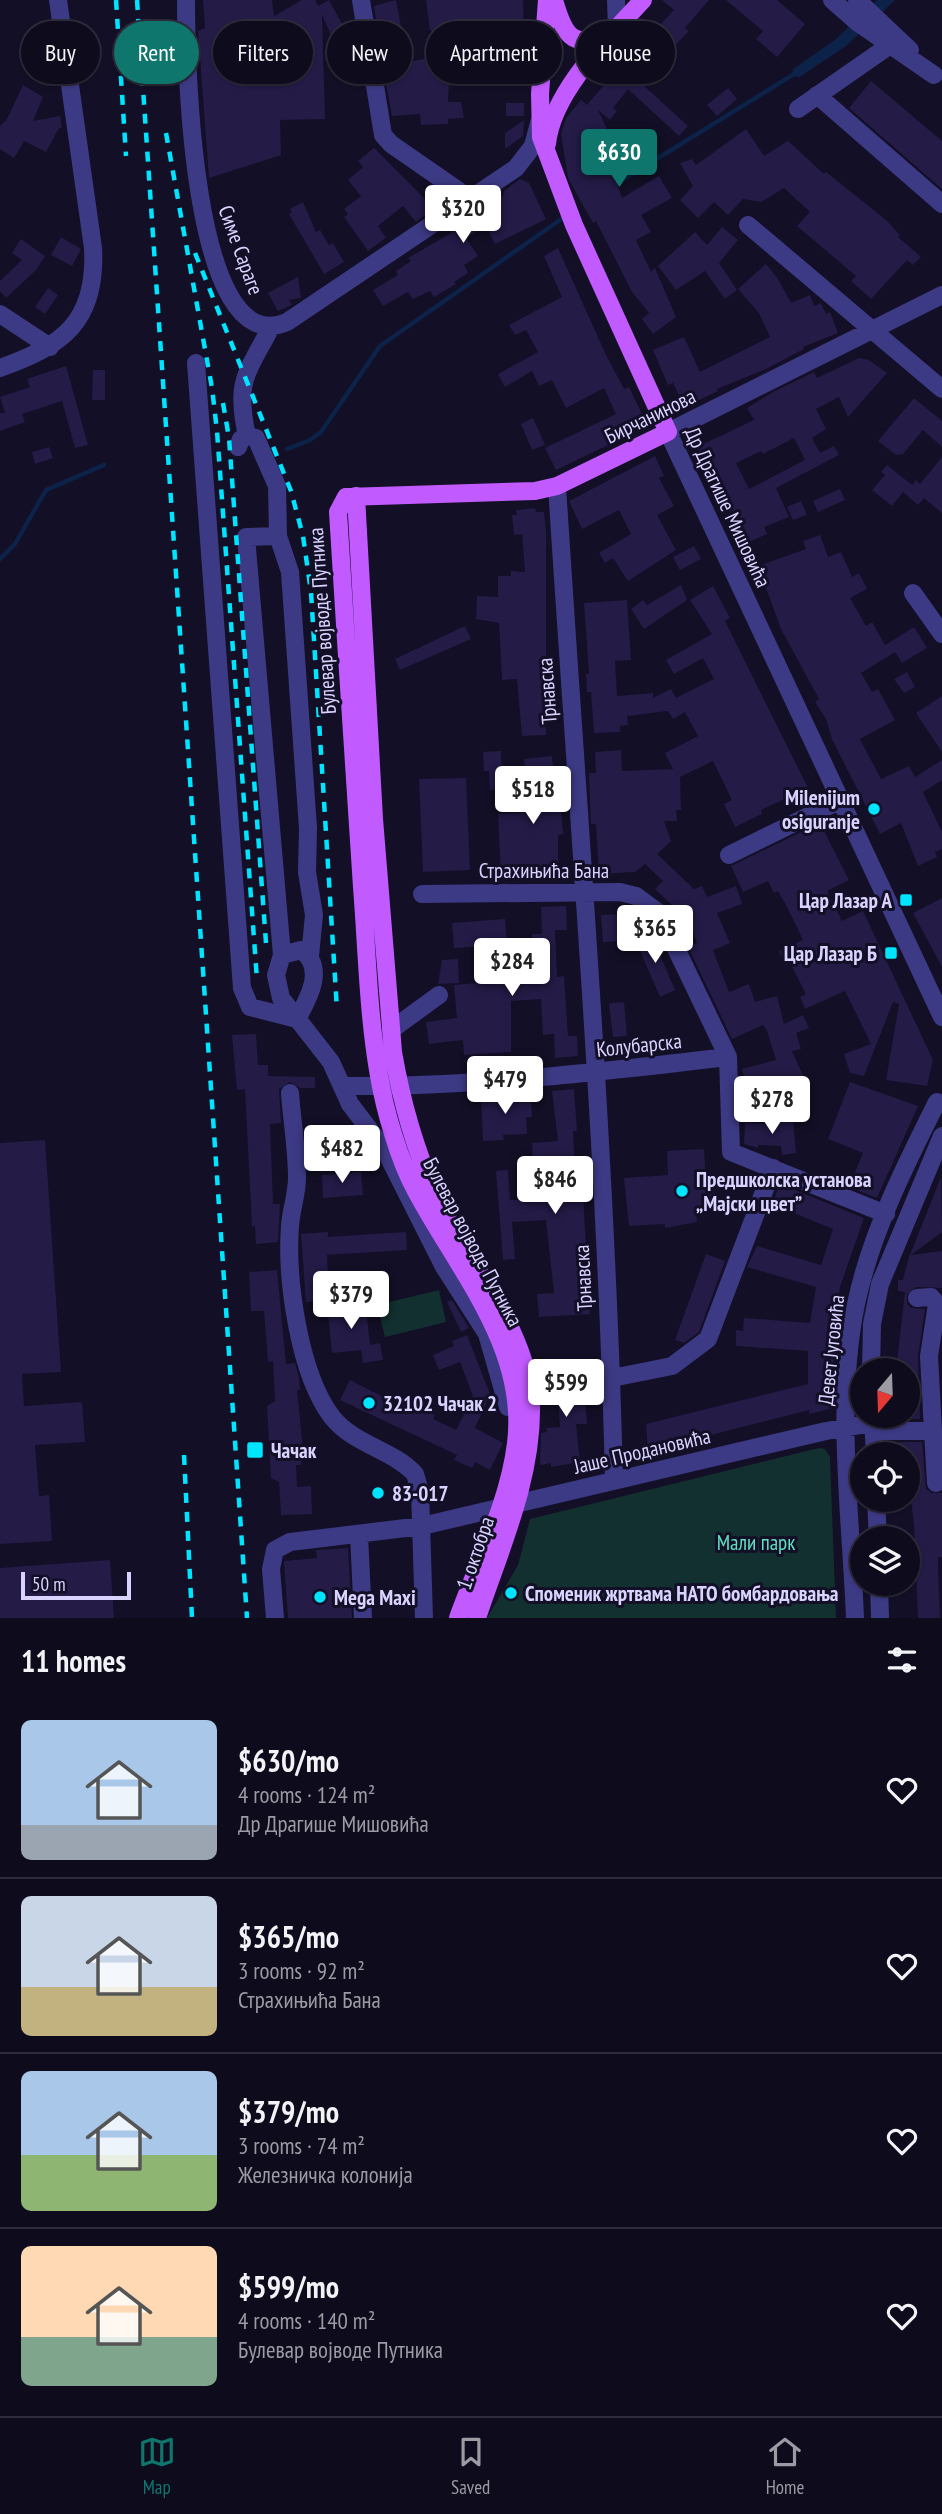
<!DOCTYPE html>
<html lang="en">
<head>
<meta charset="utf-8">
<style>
	:root { --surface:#0e0b1c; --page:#171425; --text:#f1f3f6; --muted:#9b9ba3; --line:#2e2b3b; --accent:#0f766e }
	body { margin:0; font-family:"PT Sans Narrow",sans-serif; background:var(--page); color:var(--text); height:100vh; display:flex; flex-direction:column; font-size:26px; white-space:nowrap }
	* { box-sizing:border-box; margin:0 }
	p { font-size:23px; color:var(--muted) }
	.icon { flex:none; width:38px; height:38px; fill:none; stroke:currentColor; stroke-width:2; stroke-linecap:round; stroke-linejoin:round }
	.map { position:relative; height:1618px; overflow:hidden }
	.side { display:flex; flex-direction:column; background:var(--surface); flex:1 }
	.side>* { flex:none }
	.hud { position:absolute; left:21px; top:21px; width:901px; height:63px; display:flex; gap:14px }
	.needle { width:46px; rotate:199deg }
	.tools { position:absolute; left:850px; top:1358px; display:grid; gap:14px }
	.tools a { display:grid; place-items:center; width:70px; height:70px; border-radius:50%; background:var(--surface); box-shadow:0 2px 5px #0004,0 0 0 2px var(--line); font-size:35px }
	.scale { position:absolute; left:21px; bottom:18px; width:110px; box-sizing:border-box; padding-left:7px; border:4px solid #d9d4ff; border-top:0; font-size:19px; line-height:24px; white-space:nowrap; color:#d9d4ff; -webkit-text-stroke:5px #130f26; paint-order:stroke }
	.price { position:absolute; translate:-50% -60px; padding:0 16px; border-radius:7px; background:#fff; color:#222; font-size:23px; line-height:46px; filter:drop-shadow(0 2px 4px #0008) }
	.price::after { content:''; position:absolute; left:50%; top:42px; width:21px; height:16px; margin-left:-10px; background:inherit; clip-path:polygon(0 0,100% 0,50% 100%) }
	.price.selected { background:var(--accent); color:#fff }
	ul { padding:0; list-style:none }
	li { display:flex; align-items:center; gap:21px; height:175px; padding:0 21px }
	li+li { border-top:2px solid var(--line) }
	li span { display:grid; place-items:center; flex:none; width:196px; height:140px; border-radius:10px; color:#555 }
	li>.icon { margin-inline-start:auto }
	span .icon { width:84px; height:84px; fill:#fffc; stroke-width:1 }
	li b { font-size:30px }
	h2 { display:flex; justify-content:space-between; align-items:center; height:84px; padding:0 21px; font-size:30px }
	.pill { padding:0 24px; border-radius:32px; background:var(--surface); box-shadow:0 2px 5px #0004,0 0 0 2px var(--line); font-size:24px; line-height:63px }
	.pill.selected { background:var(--accent); color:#fff }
	.tabs { display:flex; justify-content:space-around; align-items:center; height:98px; border-top:2px solid var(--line); background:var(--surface); font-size:19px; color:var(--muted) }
	.tabs a { display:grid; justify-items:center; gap:4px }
	.tabs .selected { color:var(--accent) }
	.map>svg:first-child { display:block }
	.green { fill:#12302f }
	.water { fill:#0c2248 }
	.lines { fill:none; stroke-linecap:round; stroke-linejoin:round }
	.stream { stroke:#0c2248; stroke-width:4.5 }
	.building { fill:#241b47; fill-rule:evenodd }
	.minor { stroke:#3d3a85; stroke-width:18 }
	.major { stroke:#c25bff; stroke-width:18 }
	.rail { stroke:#00e5ff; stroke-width:4.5; stroke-dasharray:10 9; stroke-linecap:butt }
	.poi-dot { fill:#00e5ff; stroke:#130f26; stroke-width:2.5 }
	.labels { text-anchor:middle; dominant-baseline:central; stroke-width:6; stroke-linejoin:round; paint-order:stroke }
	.street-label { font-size:21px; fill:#d9d4ff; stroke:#130f26 }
	.poi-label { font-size:21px; font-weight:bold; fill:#d9d4ff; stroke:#130f26; text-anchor:start }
	.park-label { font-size:21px; fill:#5fe0c0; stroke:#130f26 }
</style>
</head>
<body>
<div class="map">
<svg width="942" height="1618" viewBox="0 0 942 1618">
	<rect width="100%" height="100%" fill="#130f26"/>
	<!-- green -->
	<path class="green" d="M439,1290l7,32 -61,15 -8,-32z
		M819,1448l6,1 5,8 6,161h-349l31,-53 12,-46z"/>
	<!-- water -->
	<path class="water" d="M877,0h18l-49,46 -48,32 -6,-8 44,-31z"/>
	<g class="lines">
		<!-- stream -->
		<path class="stream" d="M613,186l186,-115
			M287,449l23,-9 11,-8 59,-86 187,-131
			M0,559l15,-15 31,-54 58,-25"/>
	</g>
	<!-- building -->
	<path class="building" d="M203,0h69l2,16 28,-16h13l3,6 11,-6 13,24 11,-3 7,44 -14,6 -24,-57 3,105 -45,1 1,35 -72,23 -11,-147 7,-3z
		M396,0l5,26 -2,17 -19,3 -6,-40z
		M426,0h97l2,81 -27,1v-28l-21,1 -1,-11 8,-1 -1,-24 -42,6 1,5 -12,1z
		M662,0h47l-24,28 4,3 -33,34 -22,-22 16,-21 7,6 17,-18z
		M726,0h51l28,24 -28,33 -21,-18 7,-8z
		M449,54l2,11 8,4 2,13h-12l-1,20h13l3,16 -16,1v5l-27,1 -1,-11 -28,2 -9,-49z
		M619,63l69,63 -9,10 -51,-47 -15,19 4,3 -7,9 -12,-10 10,21 -13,-1 4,34 9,-5 14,39 37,-22 13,22 -31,17 10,17 -15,8 15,32 4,-4 21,49 -23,17 -11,-15 7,-6 -17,-21 -36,-71 -3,2 -25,-45 -7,-44 5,-16 15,-18 6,5 16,-19 -7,-6 8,-8 4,4z
		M871,81l71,60v48l-93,-81z
		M23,85l20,12 -10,24 27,-5 2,12h-3l-13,24 -22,-11 -10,17 -14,-9v-23l7,-7z
		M728,88l9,11 -20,17 -10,-11z
		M506,103h18v13h-18z
		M524,120l-1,16 -18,13v-16z
		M746,129l18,27 24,-15 36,33 2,-2 60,48 14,15 -2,2 23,20 -8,8 -6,-5 -36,39 -20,-18 5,-5 -59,-50 13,-14 -26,-24 -23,14 -18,-3 -15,16 -14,-13 -16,16 -18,-18 13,-14 -13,-23 12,-4 4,6z
		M374,148l60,60 -18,14 -13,-16 -25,20 8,12 -18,13 -24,-34 4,-3 -4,-5 17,-13 -13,-16 15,-13 -5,-6z
		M520,179l9,4 17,36 -51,25 -9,-18 -20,12 12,18 -14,9 4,8 -14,9 2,2 -22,13 -4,-6 -17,8 -5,-7 -25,14 -10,-16 25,-15 -2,-4 15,-10 -3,-3 57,-33 -3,-5 37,-24h4l1,-5z
		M303,202l13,30 4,-2 9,15 4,-2 11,19 -20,12 -35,-60 3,-1 -2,-4z
		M722,227l16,13 -19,23 18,27 -12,9 -20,-28 -29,19 -18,-24 37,-34 12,13z
		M61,237l20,12 -9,17 -21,-11z
		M21,239l24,17 -9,14 -30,28 -6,-7v-10l22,-21 -10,-7z
		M558,248l48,107 18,34 5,-2 13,27 -21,10 6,12 -71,34 -11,-22 71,-34 -12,-26 -38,20 -14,-28 -13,6 -7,-15 -27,16 -7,-13 40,-22 -12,-22 -11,5 -6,-10 53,-28 -18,-41z
		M766,264l12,15 13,24 19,-8 4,11 7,-3 5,11 4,-2 8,21 -35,14 1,2 -38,20 -49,20 1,2 -33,16 -12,-24 -5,2 -15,-35 31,-13 16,35 70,-35 -11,-24 -21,-24z
		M298,277l3,21 -12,2 3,5 -14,6 -10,-18z
		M48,288l10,7 -13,19 -10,-7z
		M859,358l10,2 18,13 -39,44 -9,-20 -23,12 10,20 -14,9 8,15 14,-7 5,9 -63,33 13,29 -25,10 3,7 -23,10 -15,-35 -3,2 -11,-23 4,-2 -22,-39 57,-27 -7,-12 26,-16 41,-20 3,6zM794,438l11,22 -56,29 -13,-26 25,-12 2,3z
		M66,366l22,79 -13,3 -13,-47 -40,13 3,8 -25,9v-18h5l-5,-16 30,-10 -3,-8z
		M93,370h12v30h-13z
		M914,398l28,23v26l-19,-17 -20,24 -7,1 -18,-14z
		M533,418l12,27 -13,5 -11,-26z
		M49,447l4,11 -18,6 -3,-12z
		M655,456l9,20 -5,2 15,28 -17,9 19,35 -48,31 -15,-23 -8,5 -6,-10 32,-19 -12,-24 -37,19 -13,-28z
		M942,457v56l-18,-15 -6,7 -15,-13 -11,14 -20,-16 13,-15 -4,-3 6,-7 25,20 4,-5 4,4z
		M840,489l5,11 -27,12 -5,-11z
		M801,501l6,14 -14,5 -6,-13z
		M535,508l1,4h8l2,20v142h-2l2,61 -24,1 -5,-57 -15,1 -3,-57 -23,-4 1,-23 21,1v-21h13v-5l14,1 -3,-38 -8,1 -2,-20h5l-1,-5z
		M820,535l8,22 13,-5 11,25 7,-4 8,16 -17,9 16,28 6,-4 13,23 29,-18 13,21 -25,15 -7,-11 -34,21 11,19 6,-3 17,31 -35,19 21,40 28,-13 6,11 27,-17v20l-19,12 19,40v17l-7,3 2,5 -19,9 -17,-43 -21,11 -48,-95 -6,-20 -11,-17 4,-3 -38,-70 -19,-52 -4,2 -5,-11 53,-19 -3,-8z
		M694,546l7,13 -21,11 -7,-13z
		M681,585l6,15 -43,29 -13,-20 12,-9 4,5z
		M713,586l17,32 -5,3 83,167 -47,22 1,4 -27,13 -11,-23 8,-4 -19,-39 -33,16 1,33h-5l1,11h-13l7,20 -14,13 37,35 8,-3 5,11 29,-11 6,18 -25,9 13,30 -17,7 16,42 20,-8 6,18 22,-6 7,28 19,-9 6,13 -13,5 5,16 -9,2 12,27 -27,12 1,3 -27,8 -9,-32 34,-9 -9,-29 -4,-6 -31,14 -44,-92 9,-4 -10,-26 -11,5 -5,-10 5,-3 -21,-20 8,-8 -18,-17 -10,8 -36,2 -3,-50h-5l-2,-51h7l-1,-21 26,-2 1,21 51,-2 -8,-16 33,-17 -13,-24 -12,7 -5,-8 -41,5 1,9 -8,1v6l-26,1 -3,-41h-4l-1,-18h3l-5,-71 43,-3 4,60 -16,1 2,35 36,-3v5l18,-9 5,9 38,-19 -11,-21 -29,16 -8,-14 46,-26 -22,-34z
		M465,626l6,13 -71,31 -5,-11z
		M907,672l8,15 -11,6 -10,-14z
		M942,696v56l-26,-39z
		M501,751l1,38 -12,1 -1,-19h-5l-1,-19z
		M552,756l3,30h4l4,48 -5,1v39l-50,4v-2h-7l-3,-62 31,-2 -5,-53z
		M466,778l4,92 -47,2 -4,-93z
		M820,823l29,57 -22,11 15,30 21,-10 70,149 -6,26 -41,-6 13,-76 -6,-2 -29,74 -14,-3 -6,-19 27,-10 -26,-53 -40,18 -5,-12 6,-3 -16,-31 -5,2 -6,-14 24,-11 -15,-31 -10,-18 -4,2 -6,-12 -25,11 -12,-26z
		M942,898v69l-29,-54z
		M566,906l1,24h-12l2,47 7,-1 4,60h9l1,20 -23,2 -1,-24 -11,1 -2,-36 -30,2v51l-47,3 -1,-15 -34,4 -3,-22 31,-4 -3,-33 33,-3v-10h12v-18l34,-1 -1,-19h10l-1,-27z
		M626,914l2,27 -25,1 -2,-27z
		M505,919l2,26 -53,3 -2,-25z
		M650,932l25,58 -15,7 -25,-58z
		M458,959l1,24 -21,1 4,-24z
		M624,1002l3,34 -14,1 -4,-34z
		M256,1034l2,31h10v11l47,1v11h-15l-10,-6 -11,7 2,34 -11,1 3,80h7l-2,38 -22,2 -1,-18h-3l-7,-137 -8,1 -5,-55z
		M850,1082l68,24 -41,92 -28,-11 14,-34 -35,-14z
		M574,1089l3,42h-4l2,39 5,-1 3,27 7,118 -51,3 -2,-23 17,-1 -8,-73 -34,2 3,37 -12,1 -7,-89 12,-1 2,30 43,-2 -3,-39 -17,1 -1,-17 26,-2 -6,-50z
		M511,1094h20l1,23h-6l1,17 -24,1 1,5 -21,1 -2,-42 30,-2z
		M793,1119l3,34 -14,2 -1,-9 -23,-1v3l-14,-4 1,-21 34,2 -1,-5z
		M45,1140l16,232 -39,2 2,32 58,-4 3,40 -50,3 4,51 10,-1 3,46 -52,3v-401z
		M704,1149l2,34 7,-1 2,23 -19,1 1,16 -32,6v-4l-36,2 -5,-48 44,-3 -1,-24z
		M361,1172l2,23 -40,3 -1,-23z
		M941,1177l1,55 -31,23 31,-4v37l-26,-1 -9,7v10l4,4 14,1 -7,47 2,63h-12v-49h-12l9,-78 -7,-1v-11h5l5,-20z
		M780,1184l84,34 -24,69 -3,19 -3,102 -25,6v-4l-161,41 -2,-27 162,-40v-33l-72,-5v-16l7,1 1,-13 66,5 6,-36 -69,-20 10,-21 64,19 12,-36 -61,-25z
		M328,1232v5l78,-5 1,18 -80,5 1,24h-5l1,22 -18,1 -5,-68z
		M706,1254l19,7 -26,71 -15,11 -9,-3z
		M277,1270l9,94 9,-1 4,14 1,13h-3l5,49 -1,26h-5l1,22 14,-1 1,28 -31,1 -2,-33 -8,-4 -4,-72 8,-5 -2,-40 -5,1 -4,-51h-13l-2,-39z
		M452,1300l17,28 -8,4 -14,-30z
		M351,1301l1,8 14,-1 4,37 10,-2 3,17 -20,3 -2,-13 -29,3 -5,-50z
		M467,1335l23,59 -15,34 28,15 -13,27 -15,-8 -3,6 -18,-8 3,-5 -117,-55 10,-20 51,26 3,-5 31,14 -2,4 23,11 17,-34 -13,-34 -21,8 -6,-15 21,-9 -2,-5z
		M583,1366l4,58h-11l4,38 -29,5v-4l-11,2 1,-32 6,-1 -1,-4 14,-1 -4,-60z
		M900,1442h22l4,47 6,4h10v64h-4v9l2,52h-22l-4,-93 -3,-25h-3v-46h-7z
		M348,1548l4,70h-64l-4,-57 33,-3 -1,-8z
		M110,1560l4,58h-114v-50z"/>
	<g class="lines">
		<!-- minor -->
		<path class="minor" d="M186,0c0,53 4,364 101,322l229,-154 17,-22 6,-23
			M361,0l22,135 8,9 78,54
			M616,0l1,29
			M832,0l25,22 77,53
			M857,0l53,50
			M817,95l125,109
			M798,109l92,-64
			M748,225l194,164
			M942,295l-274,137 274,585
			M0,314l50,33
			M196,363l46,625 8,19 47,12c12,-21 29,-52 4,-69l-19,5 -6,20 5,23 50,64 19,42 35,46 59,117 43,67 21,73
			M0,368c63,-22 97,-47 93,-120l-35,-248
			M247,436c-12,-55 -1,-61 24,-109
			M238,447l3,-8 6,-3 9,2 21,48 1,50 12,36 18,256 -1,44 7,43 -4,41
			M557,486c21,331 49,663 57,994
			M278,536l-32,1 36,418
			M913,593l29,41
			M729,855l112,-55
			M422,894l198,-2 16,4 23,17 69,144 3,95 155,62
			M391,1030l48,-35
			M345,1086c128,1 256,-14 383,-29
			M290,1093c2,28 7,57 7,85 0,16 -6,32 -7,48 -4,53 9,148 42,191 22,28 60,32 83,57l5,17 4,127
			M871,1370l1,-46 8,-40 62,-148
			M612,1378l60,-12 36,-27 65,-171
			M873,1419l2,35
			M874,1431h59l-4,-75 8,-52 -6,-7 -14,1
			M933,1431l3,52
			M876,1500l2,38
			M359,1535l4,83
			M879,1584l1,34
			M275,1618l-4,-49 4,-19 15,-8 132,-16 404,-95 47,-8
			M855,1618c-4,-103 -20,-212 1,-314 15,-71 49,-138 81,-202"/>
		<!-- major -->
		<path class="major" d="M554,0c11,39 20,51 60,30
			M547,144c5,-52 61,-106 96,-144
			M356,496l18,323 19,233c8,47 22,97 42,142 30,66 93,135 96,209 2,75 -31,146 -54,215
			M458,1618c20,-56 51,-115 58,-175 12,-95 -58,-173 -100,-252 -17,-31 -31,-80 -37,-115 -11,-62 -12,-126 -17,-189 -9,-125 -16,-250 -24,-375l8,-15 189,-6 22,-5 111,-54 -94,-207 -33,-88 -1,-43 7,-94"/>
		<!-- rail -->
		<path class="rail" d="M116,0l10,156
			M137,0l110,1618
			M166,133l46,255 5,43 40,549
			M195,253l96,238 12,45 8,56 26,418
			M223,403l6,35 37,505
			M184,1455l8,163"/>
	</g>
	<!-- markers -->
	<g class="poi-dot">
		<circle cx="874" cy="809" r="7"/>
		<rect x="899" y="893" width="14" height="14" rx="3.5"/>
		<rect x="884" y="946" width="14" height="14" rx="3.5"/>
		<circle cx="682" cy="1191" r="7"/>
		<circle cx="369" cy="1403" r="7"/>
		<rect x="246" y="1441" width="18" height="18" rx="3.5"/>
		<circle cx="378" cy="1493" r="7"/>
		<circle cx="511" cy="1593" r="7"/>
		<circle cx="320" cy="1597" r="7"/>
	</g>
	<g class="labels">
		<!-- street labels -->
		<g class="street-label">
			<text transform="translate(241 250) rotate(70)">Симе Сараге</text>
			<text transform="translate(650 416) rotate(-26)">Бирчанинова</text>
			<text transform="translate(728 507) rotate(65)">Др Драгише Мишовића</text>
			<text transform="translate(322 621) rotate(-94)">Булевар војводе Путника</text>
			<text transform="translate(547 691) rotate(-94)">Трнавска</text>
			<text x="544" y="870">Страхињића Бана</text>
			<text transform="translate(639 1045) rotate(-6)">Колубарска</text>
			<text transform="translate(473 1242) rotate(62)">Булевар војводе Путника</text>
			<text transform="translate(583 1278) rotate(-93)">Трнавска</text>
			<text transform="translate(831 1350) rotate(-84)">Девет Југовића</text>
			<text transform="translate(642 1451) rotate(-13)">Јаше Продановића</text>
			<text transform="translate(475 1553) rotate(-71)">1. октобра</text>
		</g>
		<!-- poi labels -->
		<g class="poi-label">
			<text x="860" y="797" text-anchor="end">Milenijum<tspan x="860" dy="24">osiguranje</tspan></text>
			<text x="892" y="900" text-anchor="end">Цар Лазар А</text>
			<text x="877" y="953" text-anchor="end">Цар Лазар Б</text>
			<text x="696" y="1179">Предшколска установа<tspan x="696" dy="24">„Мајски цвет”</tspan></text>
			<text x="383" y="1403">32102 Чачак 2</text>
			<text x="271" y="1450">Чачак</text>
			<text x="392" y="1493">83-017</text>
			<text x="525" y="1593">Споменик жртвама НАТО бомбардовања</text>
			<text x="334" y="1597">Mega Maxi</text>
		</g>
		<!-- park labels -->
		<g class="park-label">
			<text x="756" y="1542">Мали парк</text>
		</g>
	</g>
</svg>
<div class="tools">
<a><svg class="needle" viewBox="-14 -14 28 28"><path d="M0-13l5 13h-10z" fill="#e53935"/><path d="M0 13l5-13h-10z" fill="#9b9ba3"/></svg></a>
<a><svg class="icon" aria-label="locate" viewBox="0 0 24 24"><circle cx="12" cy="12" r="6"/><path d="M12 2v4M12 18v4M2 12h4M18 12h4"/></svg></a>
<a><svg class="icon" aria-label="layers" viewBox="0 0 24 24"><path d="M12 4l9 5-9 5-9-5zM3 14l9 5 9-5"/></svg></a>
</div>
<div class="scale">50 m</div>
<b class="price selected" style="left:619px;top:189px">$630</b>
<b class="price" style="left:463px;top:245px">$320</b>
<b class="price" style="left:533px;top:826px">$518</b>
<b class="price" style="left:655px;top:965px">$365</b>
<b class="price" style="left:512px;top:998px">$284</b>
<b class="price" style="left:505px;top:1116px">$479</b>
<b class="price" style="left:772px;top:1136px">$278</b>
<b class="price" style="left:342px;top:1185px">$482</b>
<b class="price" style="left:555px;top:1216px">$846</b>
<b class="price" style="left:351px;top:1331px">$379</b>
<b class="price" style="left:566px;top:1419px">$599</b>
<div class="hud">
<a class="pill">Buy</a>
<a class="pill selected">Rent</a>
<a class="pill">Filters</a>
<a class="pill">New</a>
<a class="pill">Apartment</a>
<a class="pill">House</a>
</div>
</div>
<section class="side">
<h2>11 homes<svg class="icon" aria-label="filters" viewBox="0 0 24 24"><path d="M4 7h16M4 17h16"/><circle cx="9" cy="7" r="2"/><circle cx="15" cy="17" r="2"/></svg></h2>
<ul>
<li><span style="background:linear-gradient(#a9c7e8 75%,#9aa5b1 0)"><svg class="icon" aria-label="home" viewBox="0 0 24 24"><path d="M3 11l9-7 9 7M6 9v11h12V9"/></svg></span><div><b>$630/mo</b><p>4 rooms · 124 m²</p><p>Др Драгише Мишовића</p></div><svg class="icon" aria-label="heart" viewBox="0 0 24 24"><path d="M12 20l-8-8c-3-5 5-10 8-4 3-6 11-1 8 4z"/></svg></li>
<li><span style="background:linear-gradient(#c9d6e8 65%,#c2b280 0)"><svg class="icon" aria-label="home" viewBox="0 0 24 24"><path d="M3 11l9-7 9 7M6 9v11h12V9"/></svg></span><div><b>$365/mo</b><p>3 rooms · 92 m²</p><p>Страхињића Бана</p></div><svg class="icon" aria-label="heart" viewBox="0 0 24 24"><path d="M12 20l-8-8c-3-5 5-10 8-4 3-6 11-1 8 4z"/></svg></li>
<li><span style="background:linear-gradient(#a9c7e8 60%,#8fb573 0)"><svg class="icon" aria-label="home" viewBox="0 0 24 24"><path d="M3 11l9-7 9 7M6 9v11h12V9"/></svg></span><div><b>$379/mo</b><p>3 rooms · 74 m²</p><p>Железничка колонија</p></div><svg class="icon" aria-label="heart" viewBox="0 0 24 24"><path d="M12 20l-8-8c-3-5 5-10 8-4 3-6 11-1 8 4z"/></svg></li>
<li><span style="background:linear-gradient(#ffd9b3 65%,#7fa58c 0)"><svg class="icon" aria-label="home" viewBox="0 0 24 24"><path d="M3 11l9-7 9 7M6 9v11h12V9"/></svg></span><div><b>$599/mo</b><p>4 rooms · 140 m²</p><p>Булевар војводе Путника</p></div><svg class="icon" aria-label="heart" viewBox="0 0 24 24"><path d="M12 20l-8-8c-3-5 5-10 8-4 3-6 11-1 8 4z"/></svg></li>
</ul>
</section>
<nav class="tabs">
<a class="selected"><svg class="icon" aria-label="map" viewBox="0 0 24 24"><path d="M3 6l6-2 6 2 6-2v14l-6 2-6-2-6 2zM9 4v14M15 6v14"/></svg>Map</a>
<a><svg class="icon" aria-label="saved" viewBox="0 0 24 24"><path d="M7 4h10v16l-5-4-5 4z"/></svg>Saved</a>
<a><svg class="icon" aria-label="home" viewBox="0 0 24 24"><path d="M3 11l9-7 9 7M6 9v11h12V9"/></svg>Home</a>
</nav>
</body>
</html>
